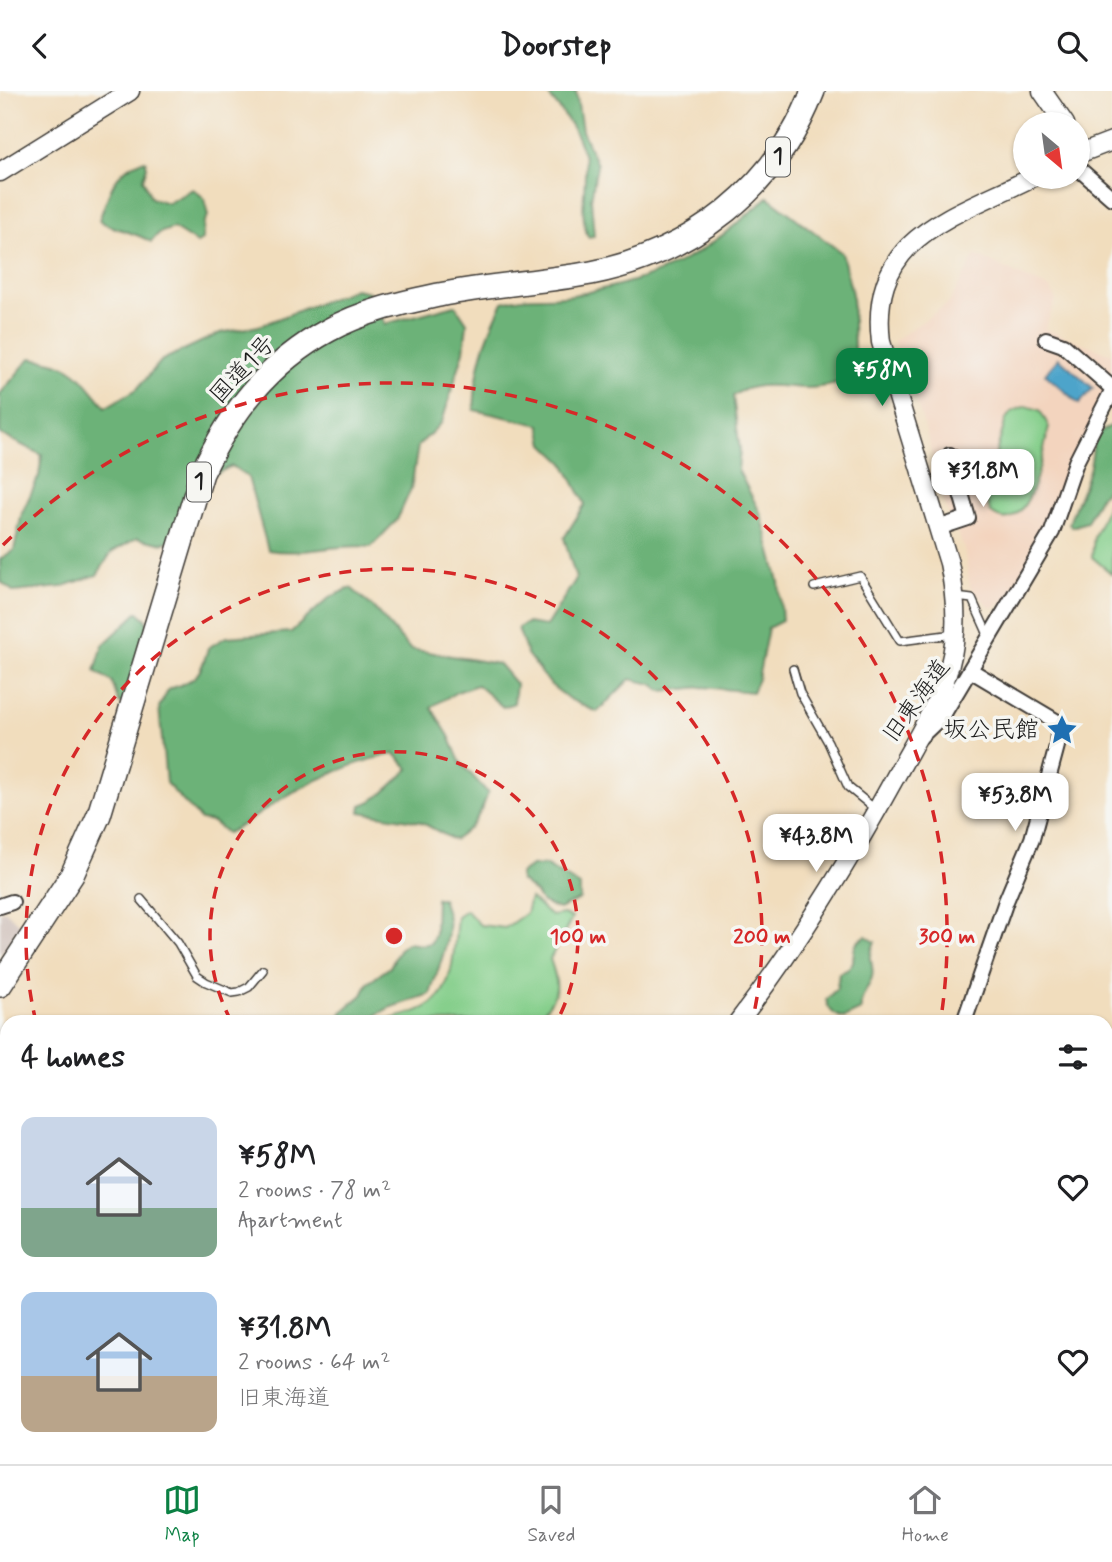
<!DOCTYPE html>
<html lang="en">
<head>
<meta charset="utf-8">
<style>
	:root { --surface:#fff; --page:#f6f6f6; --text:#202124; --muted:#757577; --line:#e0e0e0; --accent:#0b8043 }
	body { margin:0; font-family:Mynerve,"Klee One",sans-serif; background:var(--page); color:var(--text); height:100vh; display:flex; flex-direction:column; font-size:26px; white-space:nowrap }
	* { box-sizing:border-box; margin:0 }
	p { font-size:23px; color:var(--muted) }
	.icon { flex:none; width:38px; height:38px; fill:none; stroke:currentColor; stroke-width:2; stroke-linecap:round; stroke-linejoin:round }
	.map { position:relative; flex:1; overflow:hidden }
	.panel { position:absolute; left:0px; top:924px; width:1113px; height:450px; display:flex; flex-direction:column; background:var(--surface); border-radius:21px 21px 0 0; box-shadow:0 2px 5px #0004 }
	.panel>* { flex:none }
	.needle { width:46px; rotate:151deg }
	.fabs { position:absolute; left:1013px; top:21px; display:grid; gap:14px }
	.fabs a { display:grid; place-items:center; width:77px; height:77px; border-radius:50%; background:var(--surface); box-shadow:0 2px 5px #0004; font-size:35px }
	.price { position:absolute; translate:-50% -60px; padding:0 16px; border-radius:14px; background:#fff; color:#222; font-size:23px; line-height:46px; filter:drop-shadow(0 2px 4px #0008) }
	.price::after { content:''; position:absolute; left:50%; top:42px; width:21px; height:16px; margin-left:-10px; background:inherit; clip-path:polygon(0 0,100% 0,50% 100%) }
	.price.on { background:var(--accent); color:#fff }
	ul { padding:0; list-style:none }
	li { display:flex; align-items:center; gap:21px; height:175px; padding:0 21px }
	li span { display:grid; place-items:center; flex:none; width:196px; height:140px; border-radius:14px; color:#555 }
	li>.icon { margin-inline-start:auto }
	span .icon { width:84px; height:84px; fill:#fffc; stroke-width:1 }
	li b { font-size:30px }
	h2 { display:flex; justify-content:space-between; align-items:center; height:84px; padding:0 21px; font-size:30px }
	header { display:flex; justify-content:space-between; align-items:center; height:91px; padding:0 21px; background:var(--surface); font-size:32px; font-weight:700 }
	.menu { display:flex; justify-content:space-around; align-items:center; height:98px; border-top:2px solid var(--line); background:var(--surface); font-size:19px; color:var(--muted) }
	.menu a { display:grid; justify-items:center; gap:4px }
	.menu .on { color:var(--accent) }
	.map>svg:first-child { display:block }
	.built { fill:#f3d4be }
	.industrial { fill:#cfc0ba }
	.green { fill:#86cf8c; stroke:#517654; stroke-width:2 }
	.forest { fill:#6cb278; stroke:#44674a; stroke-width:2 }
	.water { fill:#4da4ca; stroke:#346073; stroke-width:2 }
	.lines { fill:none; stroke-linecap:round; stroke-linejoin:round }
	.river { stroke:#4da4ca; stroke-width:23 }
	.service-casing { stroke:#3c3934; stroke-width:10 }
	.minor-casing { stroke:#3c3934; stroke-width:18 }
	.tertiary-casing { stroke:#3c3934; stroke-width:21 }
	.trunk-casing { stroke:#3c3934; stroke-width:26 }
	.service { stroke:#fff; stroke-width:7 }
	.minor { stroke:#fff; stroke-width:14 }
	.tertiary { stroke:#fff; stroke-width:18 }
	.trunk { stroke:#fff; stroke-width:23 }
	.ring { fill:none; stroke:#d62828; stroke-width:3.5; stroke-dasharray:12 9 }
	.labels { text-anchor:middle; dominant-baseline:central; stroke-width:7; stroke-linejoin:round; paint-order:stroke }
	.shield { fill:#f6f6f2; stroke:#5d5d5c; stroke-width:2 }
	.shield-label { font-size:23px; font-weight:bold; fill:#1c1c1c }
	.street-label { font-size:24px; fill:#1c1c1c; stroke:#f6f6f2 }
	.poi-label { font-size:24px; fill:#1c1c1c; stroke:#f6f6f2; text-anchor:end }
	.centre { fill:#d62828; stroke:#f6f6f2; stroke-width:3.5 }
	.ring-label { font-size:21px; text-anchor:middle; font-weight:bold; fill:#d62828; stroke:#f6f6f2; stroke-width:7; stroke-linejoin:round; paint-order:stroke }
</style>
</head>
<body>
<header><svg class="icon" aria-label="back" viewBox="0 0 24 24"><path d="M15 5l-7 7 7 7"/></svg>Doorstep<svg class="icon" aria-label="search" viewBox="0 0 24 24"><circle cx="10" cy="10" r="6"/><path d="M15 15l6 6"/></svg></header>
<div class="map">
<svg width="1112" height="1373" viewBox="0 0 1112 1373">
	<rect width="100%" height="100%" fill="#f6f6f2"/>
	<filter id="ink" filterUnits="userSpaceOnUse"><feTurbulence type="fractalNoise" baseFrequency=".0143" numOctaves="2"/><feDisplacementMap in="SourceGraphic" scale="14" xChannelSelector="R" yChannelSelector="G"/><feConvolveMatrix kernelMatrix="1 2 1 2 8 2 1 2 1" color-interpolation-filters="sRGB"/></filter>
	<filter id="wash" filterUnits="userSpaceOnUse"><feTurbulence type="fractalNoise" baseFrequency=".00686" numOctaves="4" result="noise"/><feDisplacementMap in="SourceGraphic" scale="28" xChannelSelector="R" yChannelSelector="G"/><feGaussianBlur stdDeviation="1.57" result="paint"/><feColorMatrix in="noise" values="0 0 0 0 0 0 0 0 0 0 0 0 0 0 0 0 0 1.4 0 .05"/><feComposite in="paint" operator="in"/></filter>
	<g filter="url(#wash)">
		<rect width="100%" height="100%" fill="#f1ddbd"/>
		<!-- built -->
		<path class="built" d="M975,164l76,34 5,11 -11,29 67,25v30l-56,133 -47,82 -18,9 -21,-21 -6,-39 -19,-43 -20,-78 -31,-86 55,-38z"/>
		<!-- industrial -->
		<path class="industrial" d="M5,819l16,16 -21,29v-43z"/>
		<!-- green -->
		<path class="green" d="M1026,315l14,4 9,17c-6,23 -20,117 -59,85l-5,-21 21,-72 5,-7z
			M1112,403v80l-20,-17 2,-20z
			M530,807l21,18 13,-2 8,4 -22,41c10,29 9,33 -9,56l6,7h-166c15,-5 39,-9 51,-19 24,-18 22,-60 25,-87l9,-6 14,15 25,3 21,-15z"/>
		<!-- forest -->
		<path class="forest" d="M545,0h31l6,40 15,34 -6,34 3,37 -6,1c-9,-23 -2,-47 -3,-71 -2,-30 -22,-53 -40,-75z
			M145,69l2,6 -4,13 8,19 17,5 25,-14 11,9 4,18 -4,6 -2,18 -5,3 -24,-15 -14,5 -8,9c-17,-11 -42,-13 -52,-22 11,-27 14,-52 46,-60z
			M768,106l74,56 10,41 3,82c-15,6 -31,12 -48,12 -25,-1 -53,-8 -74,8l7,55 -2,19 23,44 18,68 3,39 -14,7 -10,51 -6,13 -49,-5 -41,4 -10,-7 -22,-5 -33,33 -28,-13 -18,-14 -24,-31 -9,-26 9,-5 19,3 30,-47 -12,-41 21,-34 -21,-41 -20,-19 -4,-19 -66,-15c2,-43 10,-70 29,-108 24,-8 45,-3 70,-7 92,-17 125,-36 195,-98z
			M355,198l14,3 16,32 70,-19 12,18 -3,28 -22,71 -24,24 -7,43 -14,31 -26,27c-35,-4 -69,9 -103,3l-20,-73 -16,-11 -21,10 -39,65 -13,2 -22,-5 -26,15 -14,22 -36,12 -47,5 -14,-11v-22l14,-9 8,-37 17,-37 3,-21 -42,-21v-40l30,-36c47,6 47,15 76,49l31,-18 25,-29 58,-27 39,-7z
			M1112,334v58l-13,15 -12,24 -15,5 -3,-3c11,-35 25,-51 24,-88z
			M351,497l22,19 37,42 89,15 17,20 -2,19 -11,4 -26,-22 -20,7 -26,15 18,29 11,26 28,31c-7,21 -15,35 -34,47l-33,-18 -61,-10 1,-7c21,-7 31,-21 48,-36l-14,-15c-35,5 -86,28 -117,47 -17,11 -32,23 -51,32l-14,-11 -12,-2 -35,-37 -7,-76 10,-18c28,-9 31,-12 39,-41l18,-11 65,-5 39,-35z
			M138,521l8,7 3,11 -24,73h-6l-7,-21 -17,-11 8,-26z
			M545,774l35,21v13l-21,10 -17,-6 -6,-10 -16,-13v-6l11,-8z
			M436,807h6c2,7 5,14 6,21 3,22 -12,55 -18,75l-41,14 -25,14h-28l8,-12 18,-15 6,-12 22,-16 10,-19 7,-5 16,2 8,-2 4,-10z
			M866,845l9,6c-9,19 0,22 -3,35 -3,11 -13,21 -11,33l-17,8c-10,-3 -15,-7 -18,-18l11,-12 2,-15 8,-3 6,-8c1,-13 0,-19 13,-26z
			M1112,996v364l-11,13h-361l2,-6h364v-369z
			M45,1367h143l-4,6h-142z
			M301,1367h95l-1,6h-97z
			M589,1367h48l17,6h-72z"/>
		<!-- water -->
		<path class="water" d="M1059,267l34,30 -14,16 -34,-30z"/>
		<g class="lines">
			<!-- river -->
			<path class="river" d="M1106,1070l6,-5
				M898,1367l2,6"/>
		</g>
	</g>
	<g filter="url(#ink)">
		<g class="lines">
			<defs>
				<path id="service" d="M814,496l46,-11 40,65 54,-7
					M956,506l16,2 17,38
					M793,578l7,24 28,49 20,45 27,22
					M141,808l37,44 19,33 9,6 26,11 7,-1 10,-5 14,-17"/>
				<path id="minor" d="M1078,77l34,30
					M1046,248l17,6 49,43
					M938,437l30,-10 -18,-63
					M920,646l23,-22 109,-183 24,-70 36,-71
					M0,815l12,-4
					M964,931l42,-121 26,-62 25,-93 2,-23 -89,-53
					M217,1373l10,-6
					M724,1373l3,-6"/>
				<path id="tertiary" d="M1042,0l23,33
					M1078,63l34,-13
					M0,81l130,-81
					M738,931c60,-78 112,-162 159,-248 19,-35 43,-72 53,-110 9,-34 6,-68 -1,-101l-68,-221c-13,-107 73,-125 152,-165
					M504,1373l5,-6"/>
				<path id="trunk" d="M0,894l72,-110 27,-60 103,-342c29,-61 66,-110 127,-143 34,-19 73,-27 110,-35 50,-10 102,-13 152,-22 101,-20 185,-85 222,-182"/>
			</defs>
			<!-- service casing -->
			<use href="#service" class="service-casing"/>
			<!-- minor casing -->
			<use href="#minor" class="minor-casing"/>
			<!-- tertiary casing -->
			<use href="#tertiary" class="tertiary-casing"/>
			<!-- trunk casing -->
			<use href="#trunk" class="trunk-casing"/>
			<!-- service -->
			<use href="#service" class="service"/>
			<!-- minor -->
			<use href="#minor" class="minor"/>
			<!-- tertiary -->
			<use href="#tertiary" class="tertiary"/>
			<!-- trunk -->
			<use href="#trunk" class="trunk"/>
		</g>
	</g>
	<!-- distance rings -->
	<g class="ring">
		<path d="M231 930A184 184 0 1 1 557 930"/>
		<path d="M36 931A368 368 0 1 1 752 931"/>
		<path d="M3 454A553 553 0 0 1 941 927"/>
	</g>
	<!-- icons -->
	<defs>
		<symbol id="sight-bare" viewBox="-9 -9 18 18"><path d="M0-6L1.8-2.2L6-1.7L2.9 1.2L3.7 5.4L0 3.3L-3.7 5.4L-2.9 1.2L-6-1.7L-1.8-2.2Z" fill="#1f6fb2" stroke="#f6f6f2" stroke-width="2.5" paint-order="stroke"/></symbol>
	</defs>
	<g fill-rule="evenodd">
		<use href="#sight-bare" x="1040" y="617" width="44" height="44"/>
	</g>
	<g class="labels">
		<!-- shield labels -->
		<g class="shield">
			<rect x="766" y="46.5" width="24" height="39" rx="5"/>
			<rect x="187" y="371.5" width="24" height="39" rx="5"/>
		</g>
		<g class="shield-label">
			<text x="778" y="66">1</text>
			<text x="199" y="391">1</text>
		</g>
		<!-- street labels -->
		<g class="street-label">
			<text transform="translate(243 279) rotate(-47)">国道1号</text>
			<text transform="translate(917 610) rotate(-54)">旧東海道</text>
		</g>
		<!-- poi labels -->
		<g class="poi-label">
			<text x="1039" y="639">坂公民館</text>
		</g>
	</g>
	<circle cx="394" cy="845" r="10" class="centre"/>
	<g class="ring-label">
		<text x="578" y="852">100 m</text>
		<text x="762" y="852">200 m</text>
		<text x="947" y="852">300 m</text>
	</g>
</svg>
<div class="fabs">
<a><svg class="needle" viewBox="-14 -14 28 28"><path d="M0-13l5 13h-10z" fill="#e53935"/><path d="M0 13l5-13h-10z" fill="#757577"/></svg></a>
</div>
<b class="price on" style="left:882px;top:317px">¥58M</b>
<b class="price" style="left:983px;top:418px">¥31.8M</b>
<b class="price" style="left:1015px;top:742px">¥53.8M</b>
<b class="price" style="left:816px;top:783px">¥43.8M</b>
<section class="panel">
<h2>4 homes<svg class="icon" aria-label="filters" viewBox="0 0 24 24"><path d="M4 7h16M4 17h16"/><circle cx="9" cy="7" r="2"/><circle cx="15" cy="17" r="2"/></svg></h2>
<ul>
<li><span style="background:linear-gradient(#c9d6e8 65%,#7fa58c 0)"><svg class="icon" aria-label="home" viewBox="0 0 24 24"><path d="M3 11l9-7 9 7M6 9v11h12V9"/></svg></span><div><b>¥58M</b><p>2 rooms · 78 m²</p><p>Apartment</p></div><svg class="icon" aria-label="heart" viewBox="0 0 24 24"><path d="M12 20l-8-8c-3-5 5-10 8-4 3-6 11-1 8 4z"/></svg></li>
<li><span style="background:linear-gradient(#a9c7e8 60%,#b9a48a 0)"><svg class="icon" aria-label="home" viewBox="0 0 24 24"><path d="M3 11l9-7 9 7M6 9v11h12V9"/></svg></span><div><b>¥31.8M</b><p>2 rooms · 64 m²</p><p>旧東海道</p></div><svg class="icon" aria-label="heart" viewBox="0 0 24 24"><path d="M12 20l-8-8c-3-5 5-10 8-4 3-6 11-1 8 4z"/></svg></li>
</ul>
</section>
</div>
<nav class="menu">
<a class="on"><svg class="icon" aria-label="map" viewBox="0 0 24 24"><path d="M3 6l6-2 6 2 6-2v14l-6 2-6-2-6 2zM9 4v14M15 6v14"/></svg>Map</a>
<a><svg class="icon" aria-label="saved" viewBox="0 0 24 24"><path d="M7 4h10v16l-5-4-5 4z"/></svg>Saved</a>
<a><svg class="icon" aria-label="home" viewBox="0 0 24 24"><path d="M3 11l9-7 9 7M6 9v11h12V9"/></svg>Home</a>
</nav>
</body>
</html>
